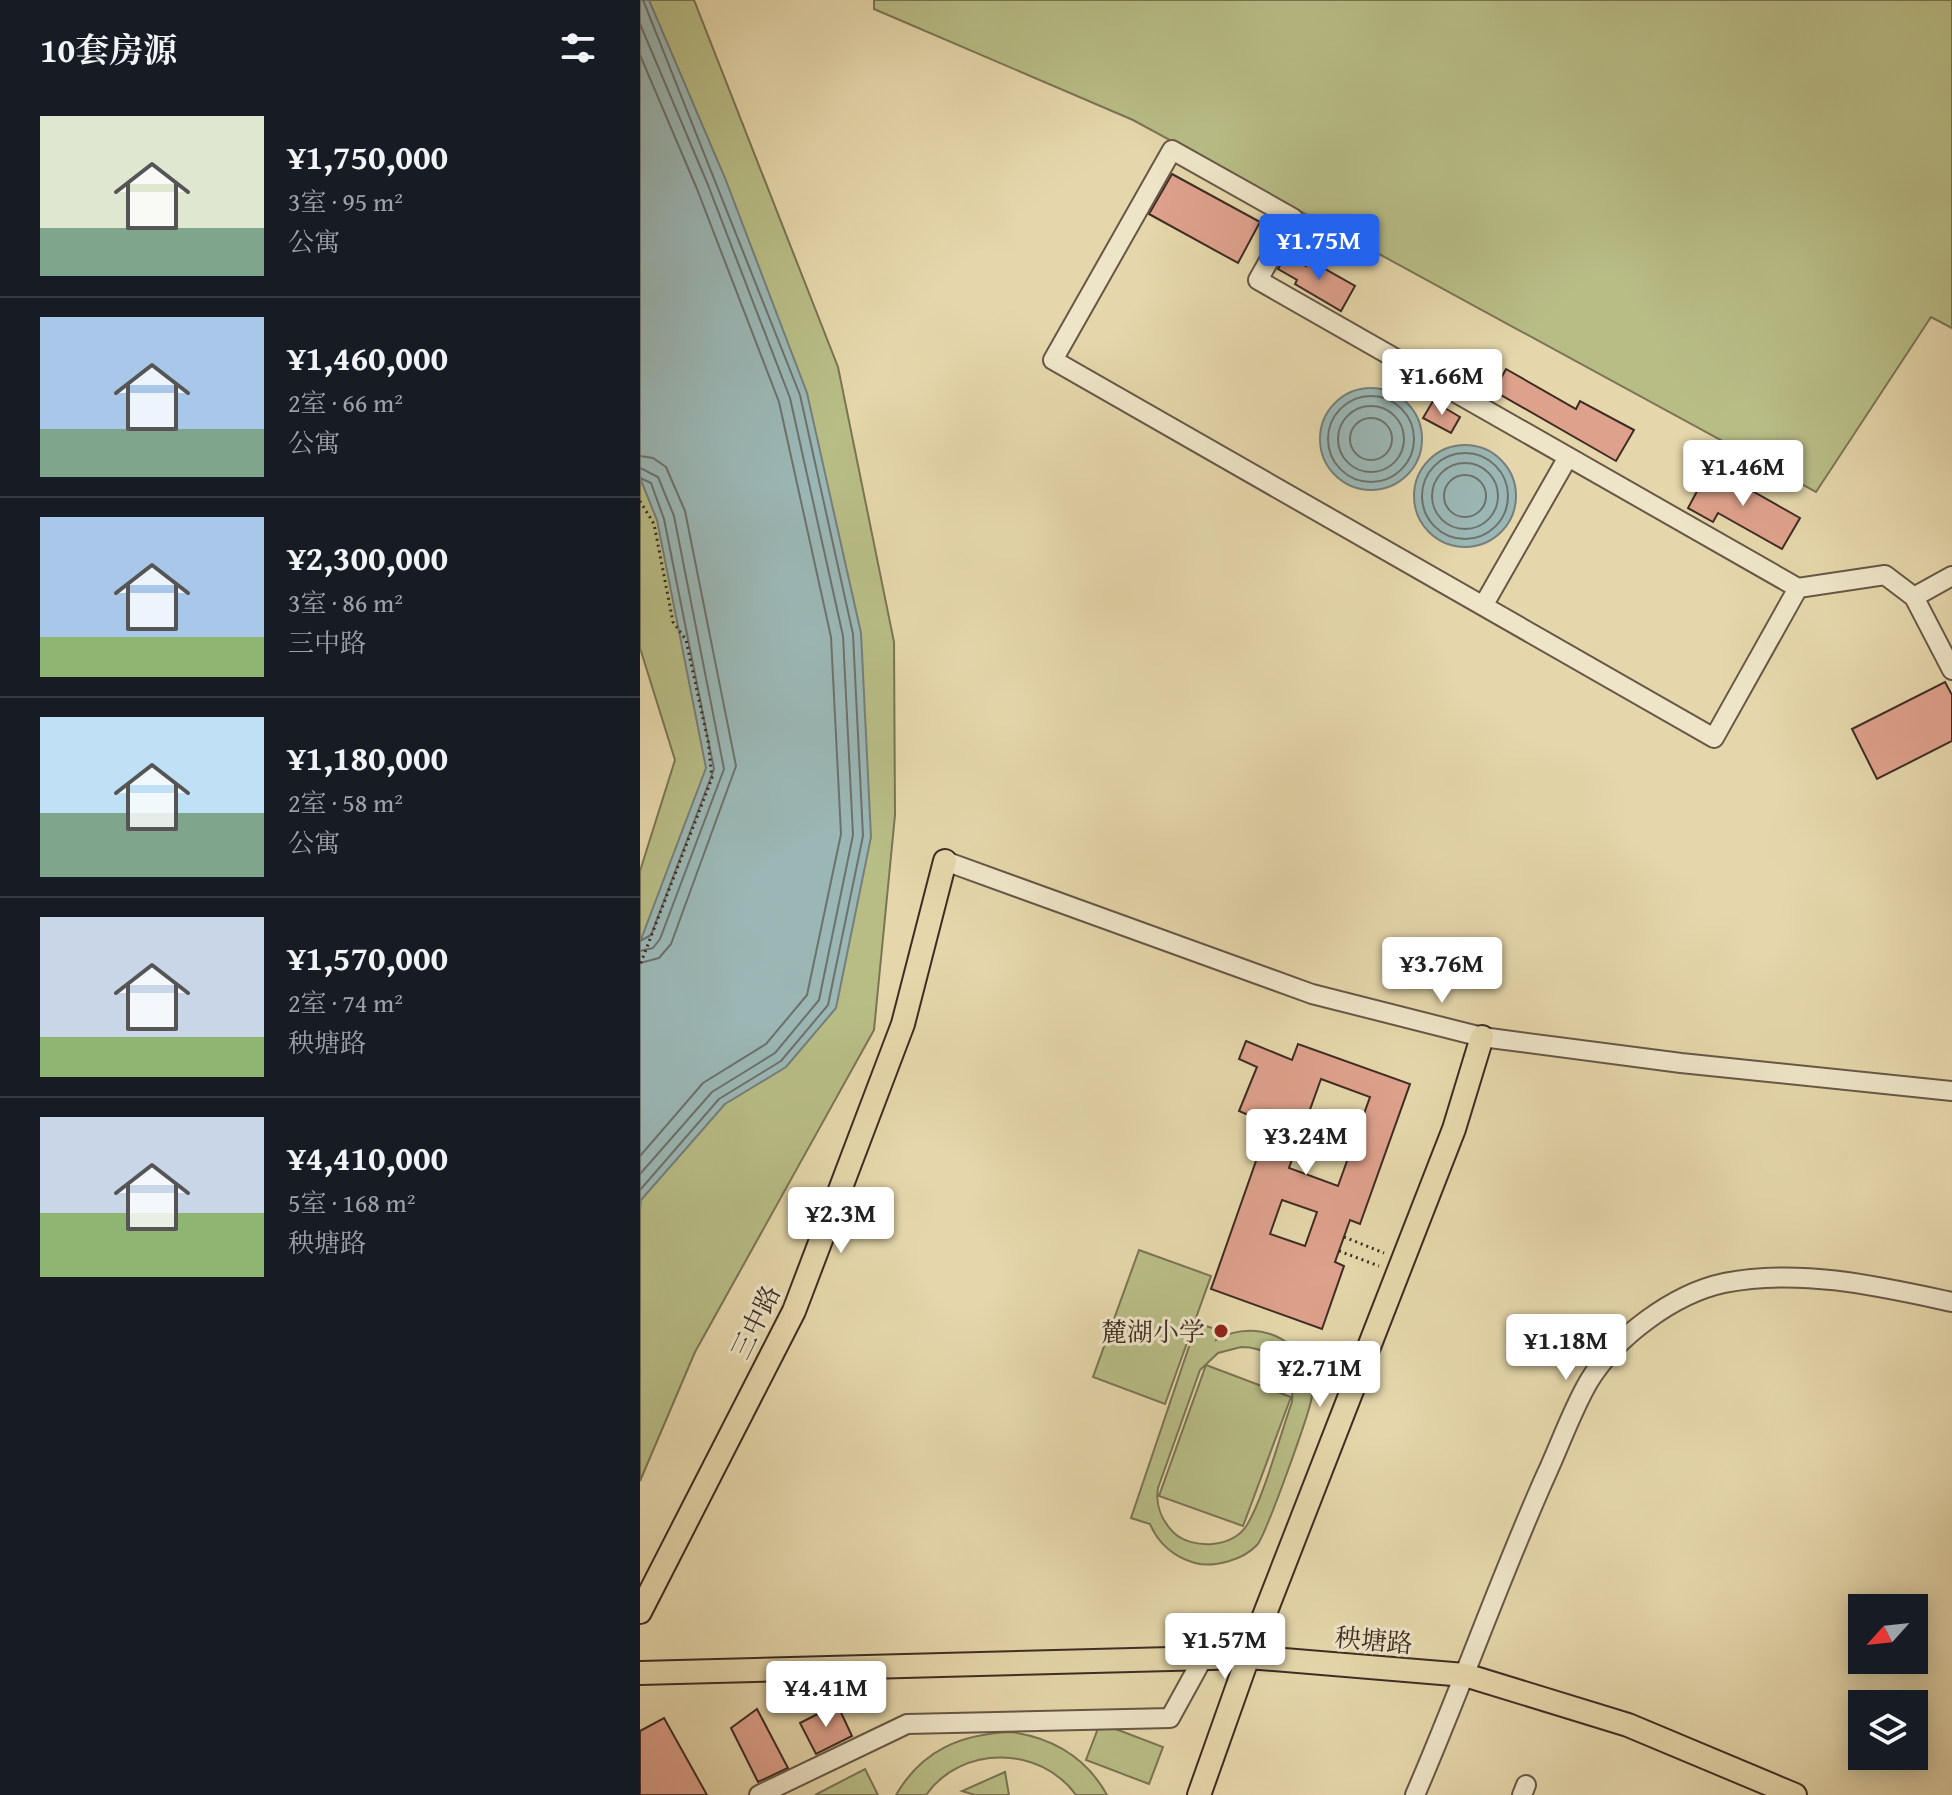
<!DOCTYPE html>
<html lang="zh">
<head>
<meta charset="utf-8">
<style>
	:root { --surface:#171b24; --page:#20242c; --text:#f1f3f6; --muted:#9ea1a6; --line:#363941; --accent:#2563eb }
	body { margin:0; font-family:"Gentium Book Plus","Noto Serif SC",serif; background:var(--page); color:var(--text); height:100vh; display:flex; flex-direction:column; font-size:30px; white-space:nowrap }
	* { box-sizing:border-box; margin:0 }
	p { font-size:26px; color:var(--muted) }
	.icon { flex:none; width:44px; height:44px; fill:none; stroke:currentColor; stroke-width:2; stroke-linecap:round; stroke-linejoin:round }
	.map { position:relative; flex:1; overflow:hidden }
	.drawer { display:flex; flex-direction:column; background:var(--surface); width:640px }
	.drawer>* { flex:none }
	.needle { width:52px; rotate:243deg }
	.tools { position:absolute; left:1208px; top:1594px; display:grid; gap:16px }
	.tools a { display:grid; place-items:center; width:80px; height:80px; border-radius:0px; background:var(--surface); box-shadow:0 4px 20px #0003; font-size:40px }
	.price { position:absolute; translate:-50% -68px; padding:0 18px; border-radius:8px; background:#fff; color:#222; font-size:26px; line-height:52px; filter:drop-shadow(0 2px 4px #0008) }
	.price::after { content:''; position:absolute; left:50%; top:48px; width:24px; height:18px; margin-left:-12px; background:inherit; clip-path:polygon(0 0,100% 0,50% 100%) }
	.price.selected { background:var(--accent); color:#fff }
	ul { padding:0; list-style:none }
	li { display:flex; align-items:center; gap:24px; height:200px; padding:0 40px }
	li+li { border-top:2px solid var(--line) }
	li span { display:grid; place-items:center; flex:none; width:224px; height:160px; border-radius:0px; color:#555 }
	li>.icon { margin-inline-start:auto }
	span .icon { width:96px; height:96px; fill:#fffc; stroke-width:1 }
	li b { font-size:34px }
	h2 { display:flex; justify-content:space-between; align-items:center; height:96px; padding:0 40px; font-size:34px }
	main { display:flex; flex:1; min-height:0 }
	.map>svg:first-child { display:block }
	.green { fill:#b8bd86; stroke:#7b7455; stroke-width:2; fill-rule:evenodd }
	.water { fill:#9bb7b5; stroke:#767f7b; stroke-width:2 }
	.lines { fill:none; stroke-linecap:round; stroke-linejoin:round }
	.shore { stroke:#6c726c; stroke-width:2 }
	.building { fill:#dea18c; stroke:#3e2c24; stroke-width:2; fill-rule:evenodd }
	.minor-casing { stroke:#685746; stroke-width:22 }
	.major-casing { stroke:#3e2c24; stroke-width:26 }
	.path { stroke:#3e2c24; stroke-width:3; stroke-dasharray:2 4; stroke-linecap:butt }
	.minor { stroke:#eee5c8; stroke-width:18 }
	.major { stroke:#e5d7ab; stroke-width:22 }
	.poi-dot { fill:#8f2418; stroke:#eee5c8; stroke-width:3 }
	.labels { text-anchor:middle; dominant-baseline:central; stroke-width:6; stroke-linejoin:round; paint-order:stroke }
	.street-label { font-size:26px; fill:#3e2c24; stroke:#eee5c8 }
	.poi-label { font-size:26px; fill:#3e2c24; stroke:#eee5c8; text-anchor:end }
</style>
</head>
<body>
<main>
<section class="drawer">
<h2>10套房源<svg class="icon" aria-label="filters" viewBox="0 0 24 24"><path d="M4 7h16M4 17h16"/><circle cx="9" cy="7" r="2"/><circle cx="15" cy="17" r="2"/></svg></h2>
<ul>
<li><span style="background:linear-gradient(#dfe7d0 70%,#7fa58c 0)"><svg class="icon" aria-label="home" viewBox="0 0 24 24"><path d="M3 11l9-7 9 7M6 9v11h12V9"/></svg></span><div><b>¥1,750,000</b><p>3室 · 95 m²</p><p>公寓</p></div></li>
<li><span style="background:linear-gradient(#a9c7e8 70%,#7fa58c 0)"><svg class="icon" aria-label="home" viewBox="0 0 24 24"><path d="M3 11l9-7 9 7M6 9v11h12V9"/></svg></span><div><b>¥1,460,000</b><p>2室 · 66 m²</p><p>公寓</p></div></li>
<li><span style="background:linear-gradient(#a9c7e8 75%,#8fb573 0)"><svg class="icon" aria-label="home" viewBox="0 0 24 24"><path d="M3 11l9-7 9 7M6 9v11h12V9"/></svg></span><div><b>¥2,300,000</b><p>3室 · 86 m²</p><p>三中路</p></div></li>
<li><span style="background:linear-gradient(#bfe0f5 60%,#7fa58c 0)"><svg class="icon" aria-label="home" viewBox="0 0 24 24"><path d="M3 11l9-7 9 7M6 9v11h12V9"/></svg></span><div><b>¥1,180,000</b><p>2室 · 58 m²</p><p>公寓</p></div></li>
<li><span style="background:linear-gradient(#c9d6e8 75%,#8fb573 0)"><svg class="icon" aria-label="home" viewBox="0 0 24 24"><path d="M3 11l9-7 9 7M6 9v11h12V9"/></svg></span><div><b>¥1,570,000</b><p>2室 · 74 m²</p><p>秧塘路</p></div></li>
<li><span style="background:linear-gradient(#c9d6e8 60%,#8fb573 0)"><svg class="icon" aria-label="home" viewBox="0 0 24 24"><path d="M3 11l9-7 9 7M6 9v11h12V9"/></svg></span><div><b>¥4,410,000</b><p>5室 · 168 m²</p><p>秧塘路</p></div></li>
</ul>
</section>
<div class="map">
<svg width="1312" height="1795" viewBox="0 0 1312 1795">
	<rect width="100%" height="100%" fill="#e5d7ab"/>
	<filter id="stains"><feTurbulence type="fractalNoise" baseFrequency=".0025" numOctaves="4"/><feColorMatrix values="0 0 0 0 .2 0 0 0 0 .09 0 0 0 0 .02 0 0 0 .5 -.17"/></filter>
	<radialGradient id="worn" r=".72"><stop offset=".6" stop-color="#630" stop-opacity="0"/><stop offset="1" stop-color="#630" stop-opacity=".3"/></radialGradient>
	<!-- green -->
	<path class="green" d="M0,0h54l144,367 56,275 1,173 -21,215 -179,322 -55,129v-610l35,-111 -35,-112z
		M234,0h1078v328l-21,-11 -115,175 -683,-372 -259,-111z
		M499,1250l72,26 -46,128 -72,-27z
		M557,1323l21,7 -2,10c43,-25 98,3 96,55 0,12 -47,142 -55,150 -14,15 -43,23 -62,18 -21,-6 -37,-20 -45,-39l-19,-6zM601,1347c30,0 54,23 51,55 -12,33 -28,95 -45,123 -14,23 -54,25 -73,8 -12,-12 -19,-28 -16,-45l42,-118 18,-17z
		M566,1365l85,32 -48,129 -84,-30z
		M460,1723l63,24 -14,37 -63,-24z
		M371,1732c42,6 75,25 96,63h-31c-35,-49 -114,-51 -150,0h-30c26,-45 65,-61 115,-63z
		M225,1769l13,26h-63z
		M365,1772l4,23h-34l-13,-4z"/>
	<!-- water -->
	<path class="water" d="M0,0h9l76,178 82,215 54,240 10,204 -35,171 -50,59 -61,37 -84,96 -1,10v-268l66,-174 -49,-248 -17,-42z
		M680 439a51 51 0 1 1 102 0a51 51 0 1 1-102 0Z
		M774 496a51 51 0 1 1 102 0a51 51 0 1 1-102 0Z"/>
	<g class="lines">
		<!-- shore -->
		<path class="shore" d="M0,24l68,161 82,213 53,238 10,199 -34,165 -44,53 -63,39 -72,82
			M0,55l57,134 82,213 52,235 10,197 -34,161 -41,49 -63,39 -63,73
			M688 439a43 43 0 1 1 86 0a43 43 0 1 1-86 0Z
			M698 439a33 33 0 1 1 66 0a33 33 0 1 1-66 0Z
			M710 439a21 21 0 1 1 42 0a21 21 0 1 1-42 0Z
			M782 496a43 43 0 1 1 86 0a43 43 0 1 1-86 0Z
			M0,456l13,2 13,9 19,44 51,255 -65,178 -12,14 -19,5
			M792 496a33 33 0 1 1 66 0a33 33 0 1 1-66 0Z
			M0,468l18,9 16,39 50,253 -64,170 -7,9 -13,3
			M804 496a21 21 0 1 1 42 0a21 21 0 1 1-42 0Z
			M0,478l11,5 13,36 50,250 -63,166 -11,6
			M0,1190l79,-91 62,-38 47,-56 35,-169 -10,-202 -53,-239 -157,-395"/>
	</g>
	<!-- building -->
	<path class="building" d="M532,174l88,48 -22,41 -89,-49z
		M646,255l20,11 3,-6 46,26 -14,25 -46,-27 2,-4 -19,-11z
		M866,369l70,40 4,-8 54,29 -18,31 -122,-70z
		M793,401l27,16 -9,16 -28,-15z
		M1070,467l90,51 -18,31 -64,-36 -5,9 -25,-14z
		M1305,682l7,13v46l-75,38 -25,-50z
		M606,1041l46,19 6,-16 112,40 -50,140 -10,-4 -15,42 9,4 -22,63 -111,-40 58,-165 -30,-13 18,-44 -18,-8zM681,1079l49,18 -32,89 -49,-18zM642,1200l35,12 -12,34 -35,-12z
		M197,1704l15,32 -36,18 -16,-31z
		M117,1709l31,59 -30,14 -27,-54z
		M24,1718l43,77h-67v-64z"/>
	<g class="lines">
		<defs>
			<path id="minor" d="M1312,576l-38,21 38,73
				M1158,588l-84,150 -661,-378 119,-210 121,68 -35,62 540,308 87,-13 29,22
				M843,606l85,-149
				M305,861l367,133 170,43 199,26 271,28
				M119,1795l148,-71 263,-6 33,-60
				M775,1795c46,-106 84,-215 131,-320 14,-30 26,-65 43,-94 27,-44 84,-87 135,-98 76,-15 154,3 228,19
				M882,1795l4,-10"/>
			<path id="major" d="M0,1612l154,-301 109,-287 42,-163
				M0,1673l608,-16 217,18 163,50 167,70
				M559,1795l49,-138 206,-528 28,-92"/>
		</defs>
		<!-- minor casing -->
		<use href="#minor" class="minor-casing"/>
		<!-- major casing -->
		<use href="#major" class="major-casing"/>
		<!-- path -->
		<path class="path" d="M0,501l14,23 19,98 13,18 22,101 4,37 -72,187
			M704,1237l40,16
			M699,1251l40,15"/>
		<!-- minor -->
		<use href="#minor" class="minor"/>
		<!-- major -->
		<use href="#major" class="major"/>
	</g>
	<!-- markers -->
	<circle class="poi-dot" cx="581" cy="1331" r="8"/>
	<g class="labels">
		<!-- street labels -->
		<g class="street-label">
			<text transform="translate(115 1322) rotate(-64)">三中路</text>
			<text transform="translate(734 1640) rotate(5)">秧塘路</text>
		</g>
		<!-- poi labels -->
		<g class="poi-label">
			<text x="565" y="1331">麓湖小学</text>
		</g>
	</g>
	<rect width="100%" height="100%" filter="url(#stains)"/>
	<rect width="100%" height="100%" fill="url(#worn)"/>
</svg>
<div class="tools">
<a><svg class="needle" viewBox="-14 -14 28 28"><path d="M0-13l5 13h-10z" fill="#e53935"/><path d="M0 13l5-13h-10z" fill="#9ea1a6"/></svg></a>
<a><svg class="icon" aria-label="layers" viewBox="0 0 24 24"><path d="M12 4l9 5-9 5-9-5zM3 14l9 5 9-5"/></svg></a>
</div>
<b class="price selected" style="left:679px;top:282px">¥1.75M</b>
<b class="price" style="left:802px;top:417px">¥1.66M</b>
<b class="price" style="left:1103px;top:508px">¥1.46M</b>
<b class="price" style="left:802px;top:1005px">¥3.76M</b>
<b class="price" style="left:666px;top:1177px">¥3.24M</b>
<b class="price" style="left:201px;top:1255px">¥2.3M</b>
<b class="price" style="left:926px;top:1382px">¥1.18M</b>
<b class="price" style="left:680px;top:1409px">¥2.71M</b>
<b class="price" style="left:585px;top:1681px">¥1.57M</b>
<b class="price" style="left:186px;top:1729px">¥4.41M</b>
</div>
</main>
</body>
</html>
